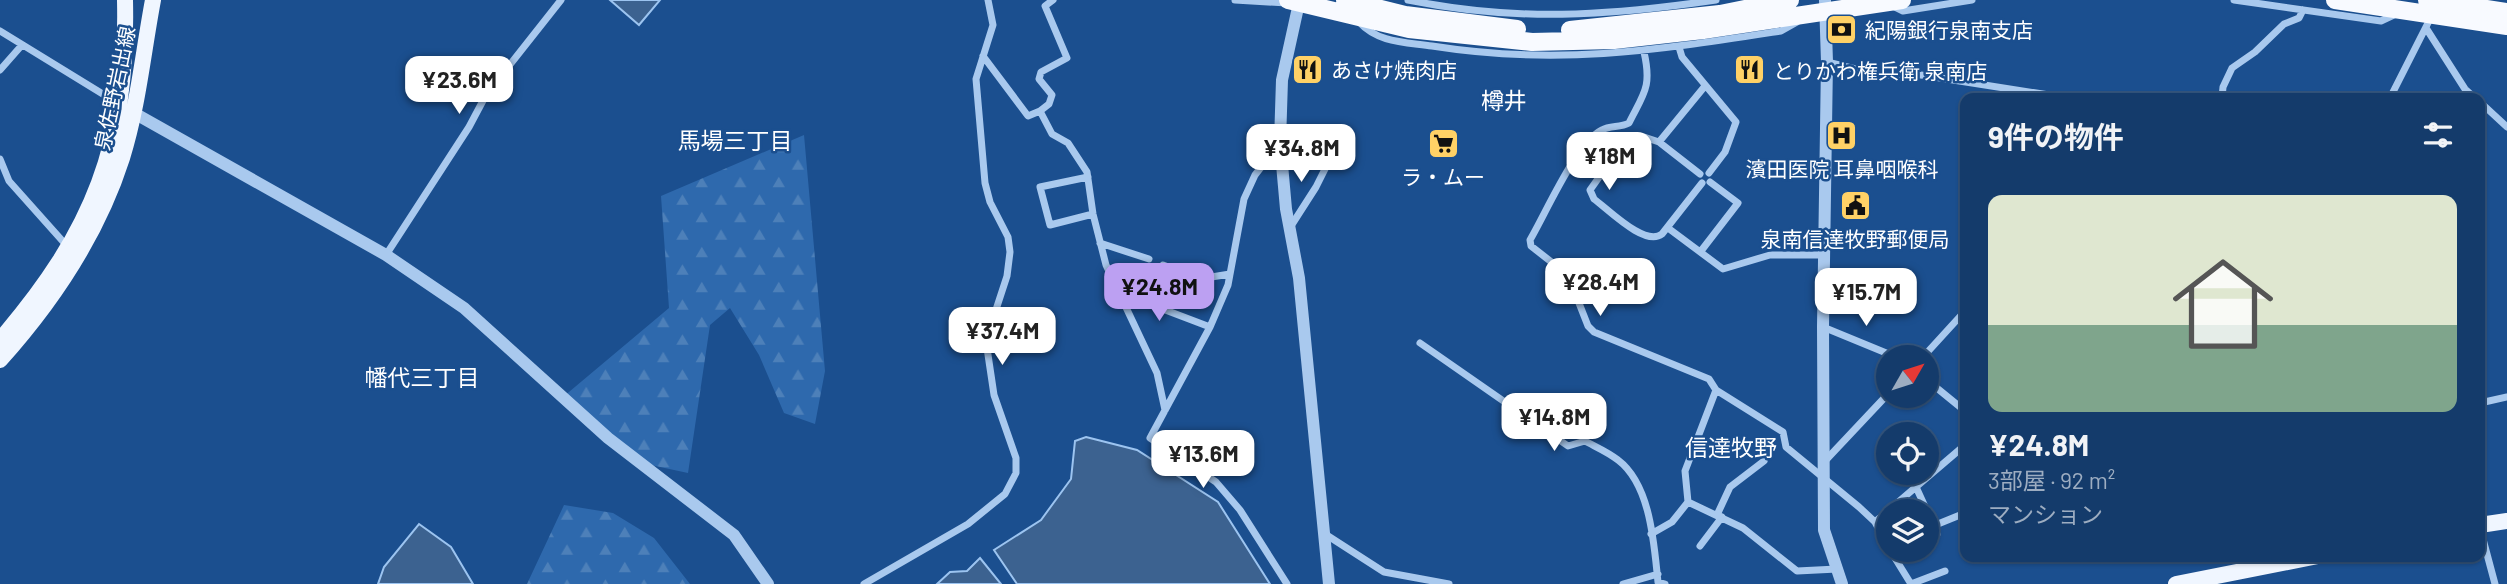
<!DOCTYPE html>
<html lang="ja">
<head>
<meta charset="utf-8">
<style>
	:root { --surface:#143b6b; --page:#1d4271; --text:#f1f3f6; --muted:#9dadc1; --line:#33557e; --accent:#bca0f2 }
	body { margin:0; font-family:Barlow,"Noto Sans JP",sans-serif; background:var(--page); color:var(--text); height:100vh; display:flex; flex-direction:column; font-size:26px; white-space:nowrap }
	* { box-sizing:border-box; margin:0 }
	p { font-size:23px; color:var(--muted) }
	.icon { flex:none; width:38px; height:38px; fill:none; stroke:currentColor; stroke-width:2; stroke-linecap:round; stroke-linejoin:round }
	.map { position:relative; flex:1; overflow:hidden }
	.sheet { position:absolute; left:1960px; top:93px; width:525px; height:469px; display:flex; flex-direction:column; background:var(--surface); border-radius:14px; box-shadow:0 2px 5px #0004,0 0 0 2px var(--line) }
	.sheet>* { flex:none }
	.needle { width:46px; rotate:51deg }
	.controls { position:absolute; left:1876px; top:345px; display:grid; gap:14px }
	.controls a { display:grid; place-items:center; width:63px; height:63px; border-radius:50%; background:var(--surface); box-shadow:0 2px 5px #0004,0 0 0 2px var(--line); font-size:35px }
	.price { position:absolute; translate:-50% -60px; padding:0 16px; border-radius:14px; background:#fff; color:#222; font-size:23px; line-height:46px; filter:drop-shadow(0 2px 4px #0008) }
	.price::after { content:''; position:absolute; left:50%; top:42px; width:21px; height:16px; margin-left:-10px; background:inherit; clip-path:polygon(0 0,100% 0,50% 100%) }
	.price.active { background:var(--accent); color:#111 }
	ul { padding:0; list-style:none }
	li { display:grid; align-content:center; gap:14px; height:371px; padding:0 28px }
	li span { display:grid; place-items:center; height:217px; border-radius:14px; color:#555 }
	li>.icon { margin-inline-start:auto }
	span .icon { width:126px; height:126px; fill:#fffc; stroke-width:1 }
	li b { font-size:30px }
	h2 { display:flex; justify-content:space-between; align-items:center; height:84px; padding:0 28px; font-size:30px }
	.map>svg:first-child { display:block }
	.forest { fill:url(#forest-firs) }
	.water { fill:#3c6290; stroke:#9cc4f0; stroke-width:2 }
	.lines { fill:none; stroke-linecap:round; stroke-linejoin:round }
	.minor { stroke:#a9c9ee; stroke-width:7 }
	.tertiary { stroke:#a9c9ee; stroke-width:12 }
	.primary { stroke:#f0f6ff; stroke-width:16 }
	.trunk { stroke:#f8faff; stroke-width:18 }
	.labels { text-anchor:middle; dominant-baseline:central; stroke-width:5; stroke-linejoin:round; paint-order:stroke }
	.poi-label { font-size:21px; fill:#fff; stroke:#1b4f8f; text-anchor:start }
	.street-label { font-size:21px; fill:#fff; stroke:#1b4f8f }
	.neighbourhood-label { font-size:23px; fill:#fff; stroke:#1b4f8f }
</style>
</head>
<body>
<div class="map">
<svg width="2507" height="584" viewBox="0 0 2507 584">
	<defs>
		<pattern id="forest-firs" width="22" height="20" patternUnits="userSpaceOnUse" patternTransform="scale(1.75)"><rect width="22" height="20" fill="#2e69ad"/><path d="M5 1l3.5 6h-7zM16 11l3.5 6h-7z" fill="#4d80b9"/></pattern>
	</defs>
	<rect width="100%" height="100%" fill="#1b4f8f"/>
	<!-- forest -->
	<path class="forest" d="M804,135l21,236 -10,53 -31,-11 -25,-58 -29,-47 -20,17 -22,148 -51,-11 -74,-65 106,-89 -8,-112z
		M564,505l49,8 41,25 36,46h-163z"/>
	<!-- water -->
	<path class="water" d="M610,0h50l-21,25z
		M1086,437l51,13 81,52 52,82h-253l-23,-34 47,-30 30,-41 4,-38z
		M419,524l32,23 22,37h-95l6,-17z
		M980,558l21,26h-64l13,-12 17,-1z"/>
	<g class="lines">
		<!-- minor -->
		<path class="minor" d="M1235,0l52,3
			M1408,0c109,22 199,16 308,0
			M2234,0l147,21 17,-8
			M1891,5l12,6 69,-11
			M1359,22c19,21 46,20 73,24 127,20 225,4 349,-15l16,-9
			M2426,28l39,61 10,9
			M0,31l119,73
			M1679,47l3,10 54,65 -11,30 -16,21
			M1644,52c8,35 0,41 -15,71 -9,5 -19,2 -27,7 -26,13 -56,83 -72,110l1,6 37,29 20,51 6,6 115,47 7,11 -31,81 3,31 -16,20 -21,12
			M983,56l45,60 12,-5 12,23 16,9 19,29 6,42 13,51 51,108 8,37
			M1827,62l53,13h41l147,23
			M0,70l22,-25
			M2222,98l1,-11 9,-19 23,-16 29,-28 15,-6 4,-8
			M2390,98l41,-81
			M2480,102l27,25
			M1040,111l9,-7 3,-9 -13,-16 2,-7 26,-14 -22,-52 8,-6
			M1659,142l46,-56
			M1280,143l-25,32 -11,24 -16,86 -18,42 -60,111 66,44 24,28 47,74
			M0,159l9,22 58,65
			M1700,174l-41,-32 -15,-5 -32,22 -22,31 4,9c15,11 51,48 68,35l40,-51
			M1088,177l-48,10 10,38 43,-11
			M1291,226l25,-39 18,-36
			M1668,228l55,41 47,-14h54
			M1100,243l49,16
			M1701,251l37,-48 -28,-21
			M386,255l83,-128 17,-32 75,-95
			M1163,265l36,14 31,-5
			M1118,292l92,35
			M1823,327l73,30
			M1420,343l148,103 17,-5c11,6 23,11 33,19 33,25 36,85 40,122l7,2
			M1923,357l42,-46
			M1927,380l38,31
			M1716,390l67,42 3,15 73,60 16,15 13,24
			M2480,403l27,-6
			M1824,462l64,-68
			M1916,487l11,24
			M1688,502l55,26 54,43 40,-2
			M1927,511l10,23
			M1717,515l13,-28 34,-26
			M1875,522l90,-77
			M1933,526l32,-13
			M2480,528l15,56
			M1325,534l59,38 65,12
			M1700,546l22,-29
			M1890,550l21,34
			M864,584l104,-60 37,-30 11,-21v-15l-22,-63 -7,-47 2,-17 18,-55 3,-24 -2,-15 -18,-35 -5,-19 -9,-104 17,-54 -5,-25
			M1623,584l35,-10
			M1911,584l34,-13"/>
		<!-- tertiary -->
		<path class="tertiary" d="M1825,0l2,62 -4,265 1,203 18,54
			M1299,3l-17,77 -2,62 6,67 13,69 30,306
			M134,113l252,142 78,53 144,130 126,97 34,49"/>
		<!-- primary -->
		<path class="primary" d="M0,340c94,-109 128,-196 125,-340
			M0,360c52,-58 98,-127 122,-202 16,-51 21,-105 31,-158
			M2480,525l27,-4
			M2176,584l142,-28"/>
		<!-- trunk -->
		<path class="trunk" d="M1288,0l121,29 123,13 82,-2 89,-10 199,-30
			M1345,0l60,15 112,14
			M2335,0l172,26
			M2427,0l80,12
			M1570,30l150,-16 70,-14"/>
	</g>
	<!-- icons -->
	<defs>
		<symbol id="bank-square" viewBox="-11 -11 22 22"><rect x="-9" y="-9" width="18" height="18" rx="4" fill="#ffd166" stroke="#1b4f8f"/><path d="M-6-4H6V4H-6ZM0-2.3a2.3 2.3 0 1 0 0 4.6a2.3 2.3 0 1 0 0-4.6Z" fill="#111"/></symbol>
		<symbol id="restaurant-square" viewBox="-11 -11 22 22"><rect x="-9" y="-9" width="18" height="18" rx="4" fill="#ffd166" stroke="#1b4f8f"/><path d="M-5-6h1v4h1v-4h1v4h1v-4h1v5L-1.5 .5V6h-2V.5L-5-1ZM5-6V6H3V1.5H1.5Q1.5-4 5-6Z" fill="#111"/></symbol>
		<symbol id="hospital-square" viewBox="-11 -11 22 22"><rect x="-9" y="-9" width="18" height="18" rx="4" fill="#ffd166" stroke="#1b4f8f"/><path d="M-5-5h3v3.5h4V-5h3V5h-3V1.5h-4V5h-3Z" fill="#111"/></symbol>
		<symbol id="supermarket-square" viewBox="-11 -11 22 22"><rect x="-9" y="-9" width="18" height="18" rx="4" fill="#ffd166" stroke="#1b4f8f"/><path d="M-6-5.5h2.5l.6 2H6L4.5 2H-2.5L-4.4-4H-6ZM-1.5 3.2a1.3 1.3 0 1 0 .1 0ZM3 3.2a1.3 1.3 0 1 0 .1 0Z" fill="#111"/></symbol>
		<symbol id="civic-square" viewBox="-11 -11 22 22"><rect x="-9" y="-9" width="18" height="18" rx="4" fill="#ffd166" stroke="#1b4f8f"/><path d="M-.6-6.5H3V-4.5H.6V-3L4-1V1h2V6H-6V1h2V-1L-.6-3ZM-1.2 2.5V6h2.4V2.5Z" fill="#111"/></symbol>
	</defs>
	<g fill-rule="evenodd">
		<use href="#bank-square" x="1824" y="12" width="35" height="35"/>
		<use href="#restaurant-square" x="1290" y="52" width="35" height="35"/>
		<use href="#restaurant-square" x="1732" y="52" width="35" height="35"/>
		<use href="#hospital-square" x="1824" y="118" width="35" height="35"/>
		<use href="#supermarket-square" x="1426" y="126" width="35" height="35"/>
		<use href="#civic-square" x="1838" y="188" width="35" height="35"/>
	</g>
	<g class="labels">
		<!-- poi labels -->
		<g class="poi-label">
			<text x="1865" y="29">紀陽銀行泉南支店</text>
			<text x="1331" y="69">あさけ焼肉店</text>
			<text x="1773" y="70">とりかわ権兵衛 泉南店</text>
			<text x="1842" y="168" text-anchor="middle">濱田医院 耳鼻咽喉科</text>
			<text x="1443" y="176" text-anchor="middle">ラ・ムー</text>
			<text x="1855" y="238" text-anchor="middle">泉南信達牧野郵便局</text>
		</g>
		<!-- street labels -->
		<g class="street-label">
			<text transform="translate(114 88) rotate(-78)">泉佐野岩出線</text>
		</g>
		<!-- neighbourhood labels -->
		<g class="neighbourhood-label">
			<text x="1504" y="100">樽井</text>
			<text x="735" y="140">馬場三丁目</text>
			<text x="422" y="377">幡代三丁目</text>
			<text x="1731" y="447">信達牧野</text>
		</g>
	</g>
</svg>
<div class="controls">
<a><svg class="needle" viewBox="-14 -14 28 28"><path d="M0-13l5 13h-10z" fill="#e53935"/><path d="M0 13l5-13h-10z" fill="#9dadc1"/></svg></a>
<a><svg class="icon" aria-label="locate" viewBox="0 0 24 24"><circle cx="12" cy="12" r="6"/><path d="M12 2v4M12 18v4M2 12h4M18 12h4"/></svg></a>
<a><svg class="icon" aria-label="layers" viewBox="0 0 24 24"><path d="M12 4l9 5-9 5-9-5zM3 14l9 5 9-5"/></svg></a>
</div>
<b class="price" style="left:459px;top:116px">¥23.6M</b>
<b class="price" style="left:1301px;top:184px">¥34.8M</b>
<b class="price" style="left:1609px;top:192px">¥18M</b>
<b class="price" style="left:1600px;top:318px">¥28.4M</b>
<b class="price active" style="left:1159px;top:323px">¥24.8M</b>
<b class="price" style="left:1866px;top:328px">¥15.7M</b>
<b class="price" style="left:1002px;top:367px">¥37.4M</b>
<b class="price" style="left:1554px;top:453px">¥14.8M</b>
<b class="price" style="left:1203px;top:490px">¥13.6M</b>
<section class="sheet">
<h2>9件の物件<svg class="icon" aria-label="filters" viewBox="0 0 24 24"><path d="M4 7h16M4 17h16"/><circle cx="9" cy="7" r="2"/><circle cx="15" cy="17" r="2"/></svg></h2>
<ul>
<li><span style="background:linear-gradient(#dfe7d0 60%,#7fa58c 0)"><svg class="icon" aria-label="home" viewBox="0 0 24 24"><path d="M3 11l9-7 9 7M6 9v11h12V9"/></svg></span><div><b>¥24.8M</b><p>3部屋 · 92 m²</p><p>マンション</p></div></li>
</ul>
</section>
</div>
</body>
</html>
